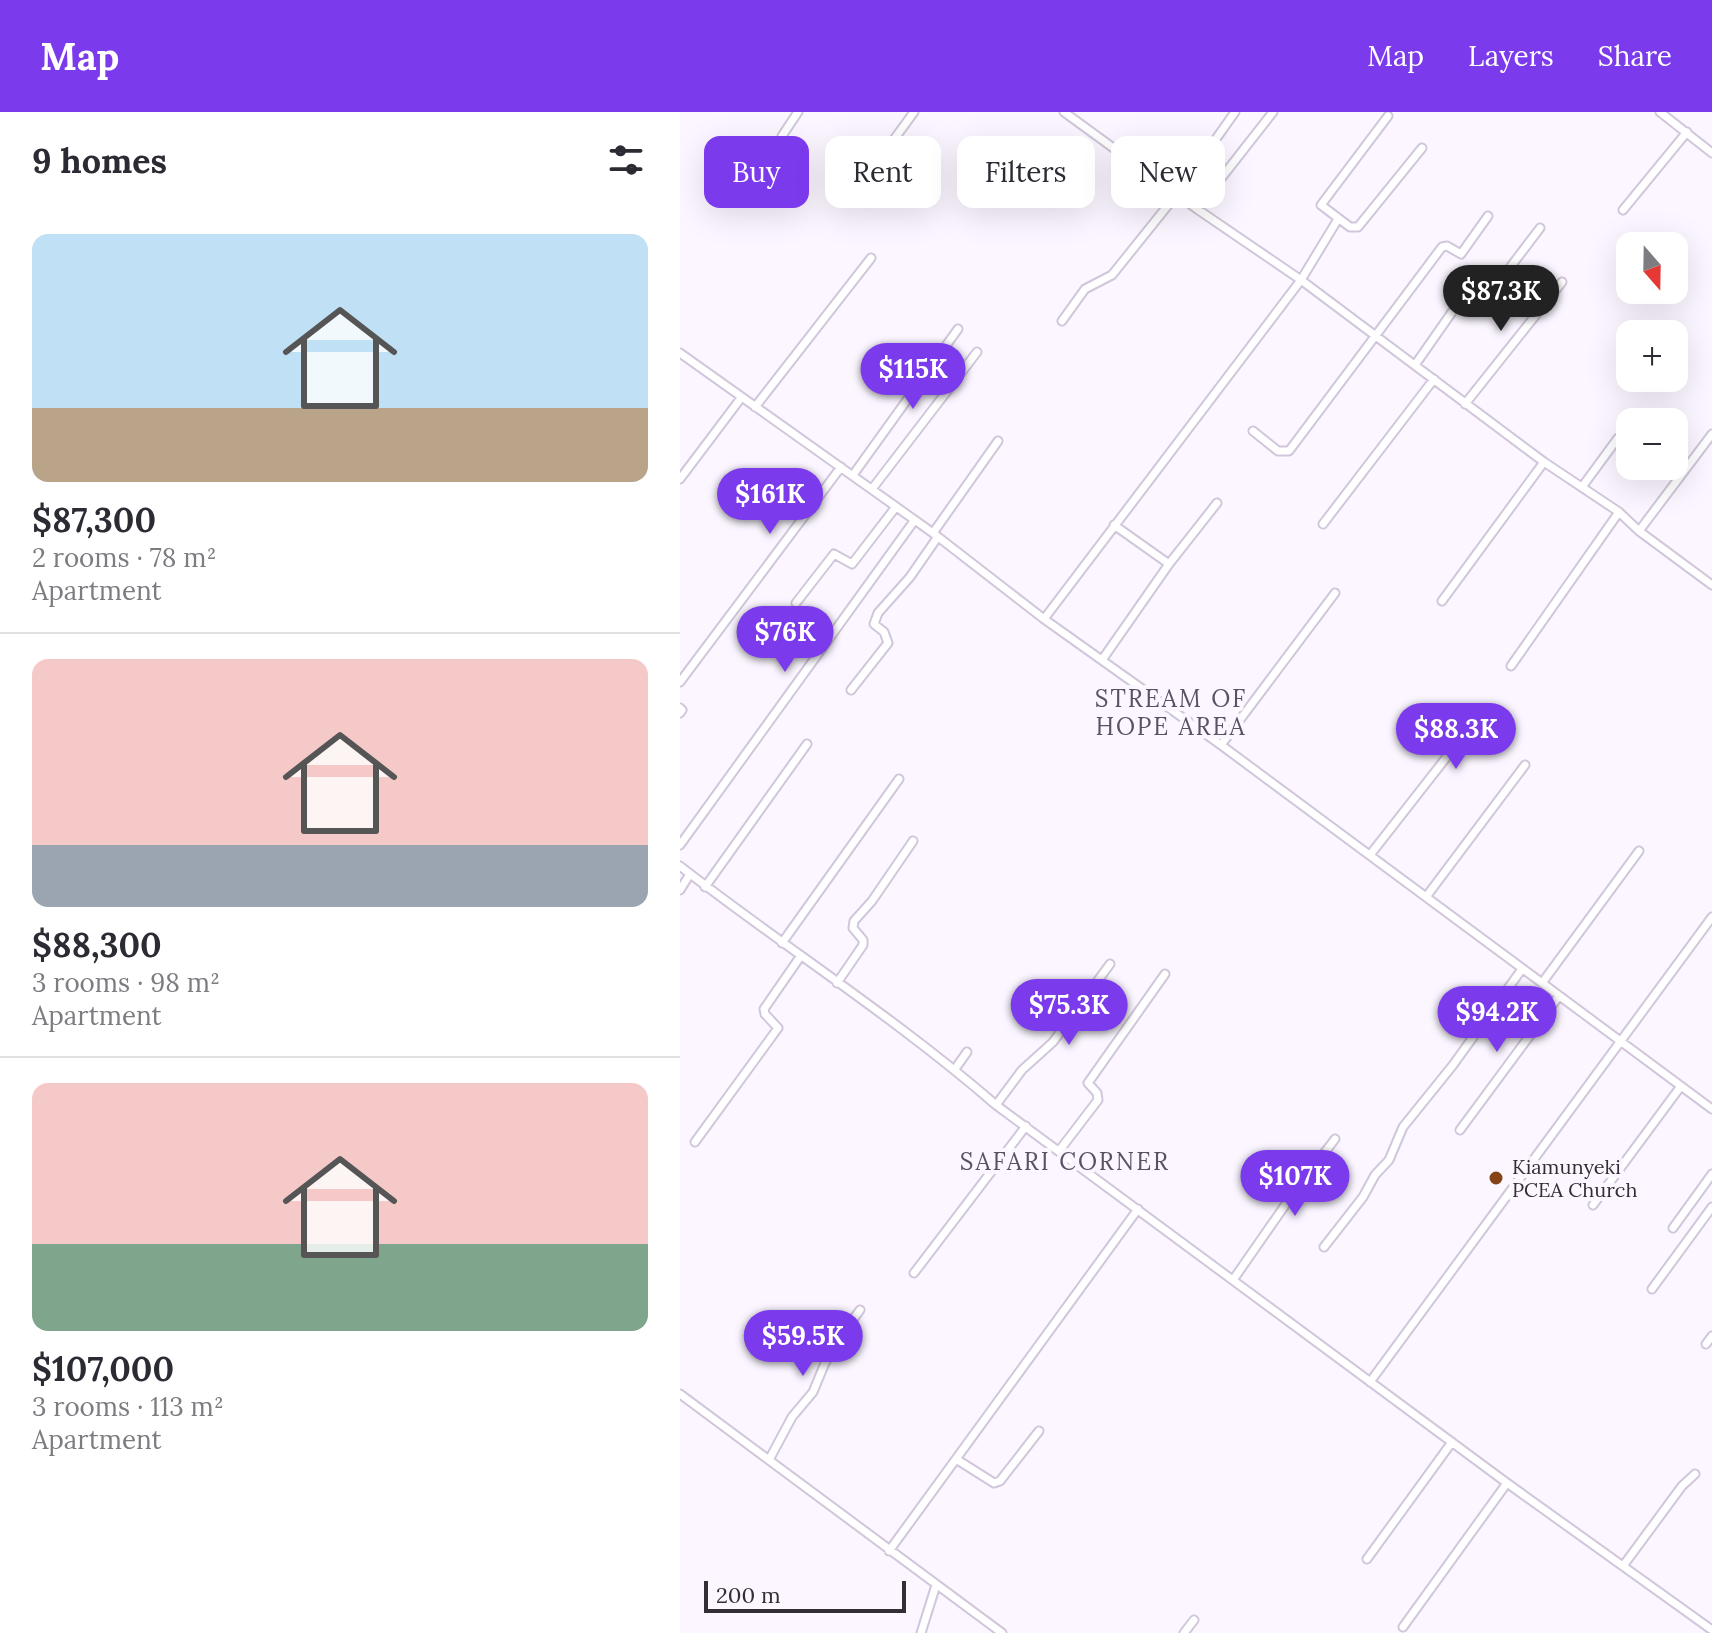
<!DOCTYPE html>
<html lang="en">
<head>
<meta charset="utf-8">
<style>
	:root { --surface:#fff; --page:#f7f7f7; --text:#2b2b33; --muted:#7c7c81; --line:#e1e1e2; --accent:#7c3aed }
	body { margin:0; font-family:Lora,serif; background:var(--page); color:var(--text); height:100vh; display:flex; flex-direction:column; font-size:30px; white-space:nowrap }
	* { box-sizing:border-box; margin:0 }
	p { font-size:26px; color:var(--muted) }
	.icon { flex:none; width:44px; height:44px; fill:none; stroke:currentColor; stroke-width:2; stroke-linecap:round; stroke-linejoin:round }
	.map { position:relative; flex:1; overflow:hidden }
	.drawer { display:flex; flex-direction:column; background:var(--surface); width:680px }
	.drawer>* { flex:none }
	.top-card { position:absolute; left:24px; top:24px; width:760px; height:72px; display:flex; gap:16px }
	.needle { width:52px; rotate:160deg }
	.buttons { position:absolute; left:936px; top:120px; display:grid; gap:16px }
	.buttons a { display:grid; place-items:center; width:72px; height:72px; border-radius:16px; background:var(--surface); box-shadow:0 8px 32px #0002; font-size:40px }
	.scale { position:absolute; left:24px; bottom:20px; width:202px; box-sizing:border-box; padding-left:8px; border:4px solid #332e36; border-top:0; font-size:22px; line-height:28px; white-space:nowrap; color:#332e36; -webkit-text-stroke:6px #fbf6ff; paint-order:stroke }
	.price { position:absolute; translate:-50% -68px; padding:0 18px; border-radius:28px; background:var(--accent); color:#fff; font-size:26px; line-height:52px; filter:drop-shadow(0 2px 4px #0008) }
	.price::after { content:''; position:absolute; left:50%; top:48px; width:24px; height:18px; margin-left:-12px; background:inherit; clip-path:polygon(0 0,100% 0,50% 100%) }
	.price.current { background:#222; color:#fff }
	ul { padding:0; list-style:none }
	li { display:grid; align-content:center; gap:16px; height:424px; padding:0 32px }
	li+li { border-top:2px solid var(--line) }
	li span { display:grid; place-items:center; height:248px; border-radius:16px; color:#555 }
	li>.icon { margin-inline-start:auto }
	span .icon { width:144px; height:144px; fill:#fffc; stroke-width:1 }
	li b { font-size:34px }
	h2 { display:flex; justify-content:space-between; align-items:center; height:96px; padding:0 32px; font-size:34px }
	.chip { padding:0 28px; border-radius:16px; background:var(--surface); box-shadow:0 8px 32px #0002; font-size:28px; line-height:72px }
	.chip.current { background:var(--accent); color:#fff }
	header { display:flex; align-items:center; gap:48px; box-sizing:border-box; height:112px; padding:0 40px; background:var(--accent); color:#fff }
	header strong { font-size:38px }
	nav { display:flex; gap:44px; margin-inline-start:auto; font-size:28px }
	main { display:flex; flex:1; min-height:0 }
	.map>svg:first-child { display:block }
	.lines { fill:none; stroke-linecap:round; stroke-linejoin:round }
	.minor-casing { stroke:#d1c6da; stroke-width:11 }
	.minor { stroke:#fff; stroke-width:7 }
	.poi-dot { fill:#864316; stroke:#fbf6ff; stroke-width:3 }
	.labels { text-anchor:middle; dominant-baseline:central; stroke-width:8; stroke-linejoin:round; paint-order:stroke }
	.poi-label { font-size:20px; fill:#332e36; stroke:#fbf6ff; text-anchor:start }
	.quarter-label { font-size:24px; letter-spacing:2px; fill:#5b5163; stroke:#fbf6ff }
</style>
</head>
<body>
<header>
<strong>Map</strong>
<nav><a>Map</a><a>Layers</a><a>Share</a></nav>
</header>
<main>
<section class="drawer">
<h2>9 homes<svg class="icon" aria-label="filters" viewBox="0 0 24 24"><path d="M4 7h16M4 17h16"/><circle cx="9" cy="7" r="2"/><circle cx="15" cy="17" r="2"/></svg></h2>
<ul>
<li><span style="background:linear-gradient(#bfe0f5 70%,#b9a48a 0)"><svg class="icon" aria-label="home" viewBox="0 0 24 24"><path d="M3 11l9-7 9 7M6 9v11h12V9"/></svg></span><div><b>$87,300</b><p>2 rooms · 78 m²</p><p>Apartment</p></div></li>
<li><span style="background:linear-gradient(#f6c9c9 75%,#9aa5b1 0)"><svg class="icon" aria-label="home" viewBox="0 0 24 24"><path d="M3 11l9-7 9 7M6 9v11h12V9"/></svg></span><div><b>$88,300</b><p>3 rooms · 98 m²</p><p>Apartment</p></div></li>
<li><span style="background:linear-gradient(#f6c9c9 65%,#7fa58c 0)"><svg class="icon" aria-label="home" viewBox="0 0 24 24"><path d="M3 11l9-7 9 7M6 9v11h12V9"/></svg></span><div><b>$107,000</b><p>3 rooms · 113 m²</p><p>Apartment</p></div></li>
</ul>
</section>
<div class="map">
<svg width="1032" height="1521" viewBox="0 0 1032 1521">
	<rect width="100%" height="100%" fill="#fbf6ff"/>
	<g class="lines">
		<defs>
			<path id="minor" d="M384,0l133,97 104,71 243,182 75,50 20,19 73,54
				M980,0l52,41
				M708,4l-67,89 29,22h8l64,-79
				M102,24l16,-24
				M183,70l51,-70
				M517,97l76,-97
				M943,98l64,-78
				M382,209l23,-32 27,-14 65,-81 58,-82
				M0,241l253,180 111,86 177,126 491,364
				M735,253l58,-83 8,-7 15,11 44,-58
				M785,292l97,-122
				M75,295l116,-149
				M573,319l25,20h11l153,-204 5,-1 14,8 27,-38
				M173,363l105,-146
				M0,367l61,-81
				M902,375l36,-49
				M192,377l105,-137
				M643,412l111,-145
				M434,413l55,39
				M959,419l73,-97
				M253,421l65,-92
				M762,489l102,-139
				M116,491l38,-49 18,10 43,-56
				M364,507l257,-339 37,-61
				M422,548l67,-96 48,-61
				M831,554l108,-154
				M0,570l161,-215
				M171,578l37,-47 -4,-11 -10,-8 4,-11 32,-36 27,-39
				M0,596l2,2 -2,3
				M541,633l114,-152
				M0,733l234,-324
				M690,743l86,-110
				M0,754c104,81 216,152 316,239l511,378 205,147
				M25,775l102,-143
				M0,778l10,-16
				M746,785l99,-132
				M102,831l117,-164
				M157,871l26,-38v-5l-10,-12 1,-7 18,-20 41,-60
				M862,871l97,-132
				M275,957l12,-17
				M316,993l26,-35 31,-28 57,-78
				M780,1018l99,-134
				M15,1030l83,-114 -13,-14 -1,-5 36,-52
				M379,1039l39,-51 -1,-7 -9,-10 77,-109
				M913,1093l88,-119
				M993,1116l39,-54
				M644,1135l39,-50 12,-22 14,-15 14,-33 50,-62 69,-96
				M234,1161l112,-147
				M553,1168l57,-82 45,-59
				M972,1177l60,-82
				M1026,1232l6,-8
				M690,1270l342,-465
				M0,1282l322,239
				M276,1347l38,24 6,-2 39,-50
				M89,1348l23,-43 21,-25 12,-29 15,-26 20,-27
				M209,1439l249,-342
				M687,1447l85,-117
				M943,1454l59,-80 13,-12
				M723,1515l104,-144
				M241,1521l15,-48
				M504,1521l10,-13"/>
		</defs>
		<!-- minor casing -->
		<use href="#minor" class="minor-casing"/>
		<!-- minor -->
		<use href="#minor" class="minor"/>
	</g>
	<!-- markers -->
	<circle class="poi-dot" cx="816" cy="1066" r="8"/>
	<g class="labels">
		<!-- poi labels -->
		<g class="poi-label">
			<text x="832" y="1054">Kiamunyeki<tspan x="832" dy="23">PCEA Church</tspan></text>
		</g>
		<!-- quarter labels -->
		<g class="quarter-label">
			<text x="491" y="586">STREAM OF<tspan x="491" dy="28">HOPE AREA</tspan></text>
			<text x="385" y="1049">SAFARI CORNER</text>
		</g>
	</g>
</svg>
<div class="buttons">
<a><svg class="needle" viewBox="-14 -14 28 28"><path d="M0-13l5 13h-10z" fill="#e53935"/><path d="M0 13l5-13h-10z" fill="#7c7c81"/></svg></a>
<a>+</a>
<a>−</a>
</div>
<div class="scale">200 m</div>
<b class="price current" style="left:821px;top:221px">$87.3K</b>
<b class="price" style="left:233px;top:299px">$115K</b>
<b class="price" style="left:90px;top:424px">$161K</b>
<b class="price" style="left:105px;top:562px">$76K</b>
<b class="price" style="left:776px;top:659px">$88.3K</b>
<b class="price" style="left:389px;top:935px">$75.3K</b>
<b class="price" style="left:817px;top:942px">$94.2K</b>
<b class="price" style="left:615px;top:1106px">$107K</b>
<b class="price" style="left:123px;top:1266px">$59.5K</b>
<div class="top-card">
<a class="chip current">Buy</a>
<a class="chip">Rent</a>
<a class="chip">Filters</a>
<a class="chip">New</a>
</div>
</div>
</main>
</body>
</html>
